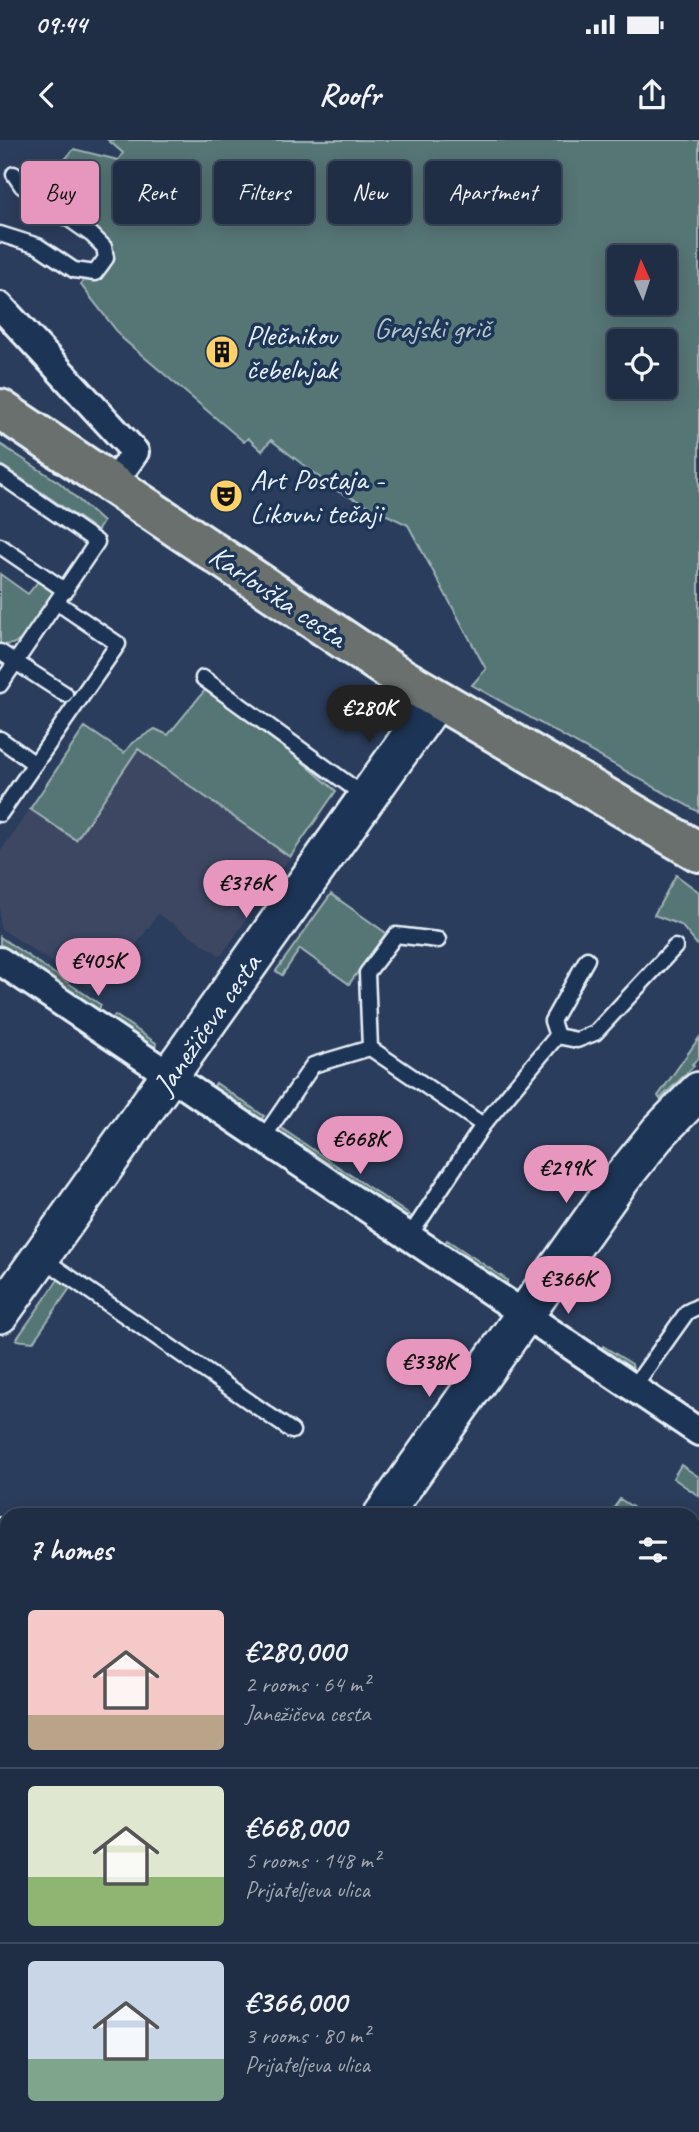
<!DOCTYPE html>
<html lang="en">
<head>
<meta charset="utf-8">
<style>
	:root { --surface:#202e45; --page:#28364c; --text:#f1f3f6; --muted:#a2a8b3; --line:#3d4a5e; --accent:#e797bd }
	body { margin:0; font-family:Caveat,sans-serif; background:var(--page); color:var(--text); height:100vh; display:flex; flex-direction:column; font-size:26px; white-space:nowrap }
	* { box-sizing:border-box; margin:0 }
	p { font-size:23px; color:var(--muted) }
	.icon { flex:none; width:38px; height:38px; fill:none; stroke:currentColor; stroke-width:2; stroke-linecap:round; stroke-linejoin:round }
	.map { position:relative; flex:1; overflow:hidden }
	.side { position:absolute; left:0px; top:1368px; width:700px; height:625px; display:flex; flex-direction:column; background:var(--surface); border-radius:21px 21px 0 0; box-shadow:0 4px 18px #0003,0 0 0 2px var(--line) }
	.side>* { flex:none }
	.banner { position:absolute; left:21px; top:21px; width:658px; height:63px; display:flex; gap:14px }
	.needle { width:46px; rotate:357deg }
	.fabs { position:absolute; left:607px; top:105px; display:grid; gap:14px }
	.fabs a { display:grid; place-items:center; width:70px; height:70px; border-radius:7px; background:var(--surface); box-shadow:0 4px 18px #0003,0 0 0 2px var(--line); font-size:35px }
	.price { position:absolute; translate:-50% -60px; padding:0 16px; border-radius:24px; background:var(--accent); color:#111; font-size:23px; line-height:46px; filter:drop-shadow(0 2px 4px #0008) }
	.price::after { content:''; position:absolute; left:50%; top:42px; width:21px; height:16px; margin-left:-10px; background:inherit; clip-path:polygon(0 0,100% 0,50% 100%) }
	.price.on { background:#222; color:#fff }
	ul { padding:0; list-style:none }
	li { display:flex; align-items:center; gap:21px; height:175px; padding:0 28px }
	li+li { border-top:2px solid var(--line) }
	li span { display:grid; place-items:center; flex:none; width:196px; height:140px; border-radius:7px; color:#555 }
	li>.icon { margin-inline-start:auto }
	span .icon { width:84px; height:84px; fill:#fffc; stroke-width:1 }
	li b { font-size:30px }
	h2 { display:flex; justify-content:space-between; align-items:center; height:84px; padding:0 28px; font-size:30px }
	.pill { padding:0 24px; border-radius:7px; background:var(--surface); box-shadow:0 4px 18px #0003,0 0 0 2px var(--line); font-size:24px; line-height:63px }
	.pill.on { background:var(--accent); color:#111 }
	.status { display:flex; justify-content:space-between; align-items:center; height:49px; padding:0 35px; background:var(--surface); direction:ltr }
	.status svg { height:19px; fill:currentColor }
	header { display:flex; justify-content:space-between; align-items:center; height:91px; padding:0 28px; background:var(--surface); font-size:32px; font-weight:600 }
	.map>svg:first-child { display:block }
	.built { fill:#3c4762 }
	.green { fill:#567574; stroke:#9fb3b6; stroke-width:2; fill-rule:evenodd }
	.water { fill:#436f89; stroke:#85a3b5; stroke-width:2 }
	.lines { fill:none; stroke-linecap:round; stroke-linejoin:round }
	.ferry { stroke:#aec4d1; stroke-width:2; stroke-dasharray:9 7; stroke-linecap:butt }
	.lane-casing { stroke:#e8f1f8; stroke-width:19 }
	.street-casing { stroke:#e8f1f8; stroke-width:32 }
	.secondary-casing { stroke:#e8f1f8; stroke-width:42 }
	.primary-casing { stroke:#e8f1f8; stroke-width:44 }
	.lane { stroke:#1d3557; stroke-width:14 }
	.street { stroke:#1d3557; stroke-width:26 }
	.secondary { stroke:#1d3557; stroke-width:37 }
	.primary { stroke:#6b706d; stroke-width:38 }
	.labels { text-anchor:middle; dominant-baseline:central; stroke-width:7; stroke-linejoin:round; paint-order:stroke }
	.park-label { font-size:30px; fill:#b5c6ca; stroke:#1d3557 }
	.poi-label { font-size:30px; fill:#e8f1f8; stroke:#1d3557; text-anchor:start }
	.street-label { font-size:30px; fill:#e8f1f8; stroke:#1d3557 }
</style>
</head>
<body>
<div class="status"><b>09:44</b><svg viewBox="0 0 49 12"><path d="M0 12V9h3v3zM5 12V6h3v6zM10 12V3h3v9zM15 12V0h3v12zM26 1h20v11H26zM47 4h2v5h-2z"/></svg></div>
<header><svg class="icon" aria-label="back" viewBox="0 0 24 24"><path d="M15 5l-7 7 7 7"/></svg>Roofr<svg class="icon" aria-label="share" viewBox="0 0 24 24"><path d="M12 15V3M7 8l5-5 5 5M5 13v7h14v-7"/></svg></header>
<div class="map">
<svg width="699" height="1992" viewBox="0 0 699 1992">
	<rect width="100%" height="100%" fill="#2b3d5c"/>
	<filter id="ink" filterUnits="userSpaceOnUse"><feTurbulence type="fractalNoise" baseFrequency=".0143" numOctaves="2"/><feDisplacementMap in="SourceGraphic" scale="14" xChannelSelector="R" yChannelSelector="G"/><feConvolveMatrix kernelMatrix="1 2 1 2 8 2 1 2 1" color-interpolation-filters="sRGB"/></filter>
	<g filter="url(#ink)">
		<!-- built -->
		<path class="built" d="M138,609l152,108 -69,99 -63,-42 -57,81 -101,-67v-76l30,-43 46,31z"/>
		<!-- green -->
		<path class="green" d="M108,0h591v672l-227,-127 14,-16 -78,-144 -71,-34 -66,-51 -9,11 -14,-13 -4,4 -121,-103 -42,-54 2,-5c23,1 35,-15 26,-37l-72,-52 37,-42 44,11 5,-7zM620,117h45v46h-45zM620,201h45v46h-45z
			M0,304l60,39 43,39 -7,11 -8,-1 3,-6 -91,-62z
			M0,434l28,20 12,-15 18,12c-14,19 -31,60 -58,53z
			M205,550l78,55 53,46 -46,66 -152,-108 -62,91 -46,-31 55,-82 39,26 8,-10 23,-14 13,6z
			M346,652l4,3 -104,151 -6,-4z
			M382,660l5,3 -183,258 -5,-4z
			M676,735l23,17v55l-18,-22 -27,-10z
			M331,754l55,39 -37,51 -49,-35 -18,26 -6,-4z
			M0,797l101,68 -3,6 -98,-67z
			M115,875l41,28 -1,5 -44,-28z
			M699,898v20l-7,6 2,2 -34,33 -2,-3z
			M216,943l48,33 -4,5 -48,-32z
			M278,986l133,90 -3,6 -133,-91z
			M447,1100l60,40v8l-64,-43z
			M60,1137l12,8 -39,57 -17,-2z
			M603,1206l29,18 1,6 -33,-20z
			M681,1325l18,12v19l-26,-18z
			M620,1359l14,9 -5,7h-20z
			M699,1664v34l-6,8v-31z
			M0,1672l7,10v38l-7,-10z
			M0,1740l7,12v80l-7,-11z
			M699,1926v66h-36l3,-6h27v-49z
			M97,1986h43l3,6h-43z
			M324,1986h232l-3,6h-226z"/>
		<!-- water -->
		<path class="water" d="M0,1484l7,7v191l-7,-10z
			M699,1753v173l-6,11v-174z
			M176,1986h136l4,6h-137z
			M565,1986h101l-3,6h-101z"/>
		<g class="lines">
			<!-- ferry -->
			<path class="ferry" d="M0,1529l7,9
				M0,1625l7,9
				M210,1986l3,6
				M278,1986l3,6"/>
			<defs>
				<path id="lane" d="M0,94l38,12 36,24 21,3 11,-15 -2,-11 -12,-12 -70,-49 -8,-12
					M0,335l97,67 -97,143
					M0,406l66,45
					M0,512l65,42
					M203,538l163,119
					M0,599l35,25
					M0,674l118,-170 -60,-41
					M557,896l-5,-15 35,-62
					M370,908l-3,-75 29,-38 42,5
					M263,998l50,-73 57,-17 113,77
					M409,1097l74,-112 74,-89 20,4 18,-7 80,-86
					M42,1118l250,173
					M633,1248l54,-76 12,-6
					M693,1411l6,4"/>
				<path id="street" d="M0,166l135,146 -23,33
					M0,821l699,471
					M693,1637l6,-11
					M0,1842l7,11
					M693,1897l6,3
					M83,1986l4,6
					M522,1992l3,-6"/>
				<path id="secondary" d="M0,1174l437,-615
					M382,1376l236,-333 40,-50 41,-42
					M0,1397l7,5"/>
				<path id="primary" d="M0,269l395,265 304,178"/>
			</defs>
			<!-- lane casing -->
			<use href="#lane" class="lane-casing"/>
			<!-- street casing -->
			<use href="#street" class="street-casing"/>
			<!-- secondary casing -->
			<use href="#secondary" class="secondary-casing"/>
			<!-- primary casing -->
			<use href="#primary" class="primary-casing"/>
			<!-- lane -->
			<use href="#lane" class="lane"/>
			<!-- street -->
			<use href="#street" class="street"/>
			<!-- secondary -->
			<use href="#secondary" class="secondary"/>
			<!-- primary -->
			<use href="#primary" class="primary"/>
		</g>
	</g>
	<!-- icons -->
	<defs>
		<symbol id="building-disc" viewBox="-11 -11 22 22"><circle r="9.5" fill="#ffd166" stroke="#1d3557"/><path d="M-4-6H4V6H1V3H-1V6H-4ZM-2.5-4.3h1.7v1.8h-1.7ZM.8-4.3h1.7v1.8H.8ZM-2.5-1h1.7V.8h-1.7ZM.8-1h1.7V.8H.8Z" fill="#111"/></symbol>
		<symbol id="theatre-disc" viewBox="-11 -11 22 22"><circle r="9.5" fill="#ffd166" stroke="#1d3557"/><path d="M-5-5.5Q0-4 5-5.5V0Q5 5 0 6Q-5 5-5 0ZM-3.3-2.5H-1v1.5H-3.3ZM1-2.5H3.3v1.5H1ZM-2.8 1Q0 5.5 2.8 1Z" fill="#111"/></symbol>
	</defs>
	<g fill-rule="evenodd">
		<use href="#building-disc" x="203" y="193" width="38" height="38"/>
		<use href="#theatre-disc" x="207" y="337" width="38" height="38"/>
	</g>
	<g class="labels">
		<!-- park labels -->
		<g class="park-label">
			<text x="432" y="188">Grajski grič</text>
		</g>
		<!-- poi labels -->
		<g class="poi-label">
			<text x="246" y="195">Plečnikov<tspan x="246" dy="34">čebelnjak</tspan></text>
			<text x="250" y="339">Art Postaja -<tspan x="250" dy="34">Likovni tečaji</tspan></text>
		</g>
		<!-- street labels -->
		<g class="street-label">
			<text transform="translate(278 456) rotate(34)">Karlovška cesta</text>
			<text transform="translate(207 884) rotate(-55)">Janežičeva cesta</text>
		</g>
	</g>
</svg>
<div class="fabs">
<a><svg class="needle" viewBox="-14 -14 28 28"><path d="M0-13l5 13h-10z" fill="#e53935"/><path d="M0 13l5-13h-10z" fill="#a2a8b3"/></svg></a>
<a><svg class="icon" aria-label="locate" viewBox="0 0 24 24"><circle cx="12" cy="12" r="6"/><path d="M12 2v4M12 18v4M2 12h4M18 12h4"/></svg></a>
</div>
<b class="price on" style="left:369px;top:605px">€280K</b>
<b class="price" style="left:246px;top:780px">€376K</b>
<b class="price" style="left:98px;top:858px">€405K</b>
<b class="price" style="left:360px;top:1036px">€668K</b>
<b class="price" style="left:566px;top:1065px">€299K</b>
<b class="price" style="left:568px;top:1176px">€366K</b>
<b class="price" style="left:429px;top:1259px">€338K</b>
<div class="banner">
<a class="pill on">Buy</a>
<a class="pill">Rent</a>
<a class="pill">Filters</a>
<a class="pill">New</a>
<a class="pill">Apartment</a>
</div>
<section class="side">
<h2>7 homes<svg class="icon" aria-label="filters" viewBox="0 0 24 24"><path d="M4 7h16M4 17h16"/><circle cx="9" cy="7" r="2"/><circle cx="15" cy="17" r="2"/></svg></h2>
<ul>
<li><span style="background:linear-gradient(#f6c9c9 75%,#b9a48a 0)"><svg class="icon" aria-label="home" viewBox="0 0 24 24"><path d="M3 11l9-7 9 7M6 9v11h12V9"/></svg></span><div><b>€280,000</b><p>2 rooms · 64 m²</p><p>Janežičeva cesta</p></div></li>
<li><span style="background:linear-gradient(#dfe7d0 65%,#8fb573 0)"><svg class="icon" aria-label="home" viewBox="0 0 24 24"><path d="M3 11l9-7 9 7M6 9v11h12V9"/></svg></span><div><b>€668,000</b><p>5 rooms · 148 m²</p><p>Prijateljeva ulica</p></div></li>
<li><span style="background:linear-gradient(#c9d6e8 70%,#7fa58c 0)"><svg class="icon" aria-label="home" viewBox="0 0 24 24"><path d="M3 11l9-7 9 7M6 9v11h12V9"/></svg></span><div><b>€366,000</b><p>3 rooms · 80 m²</p><p>Prijateljeva ulica</p></div></li>
</ul>
</section>
</div>
</body>
</html>
